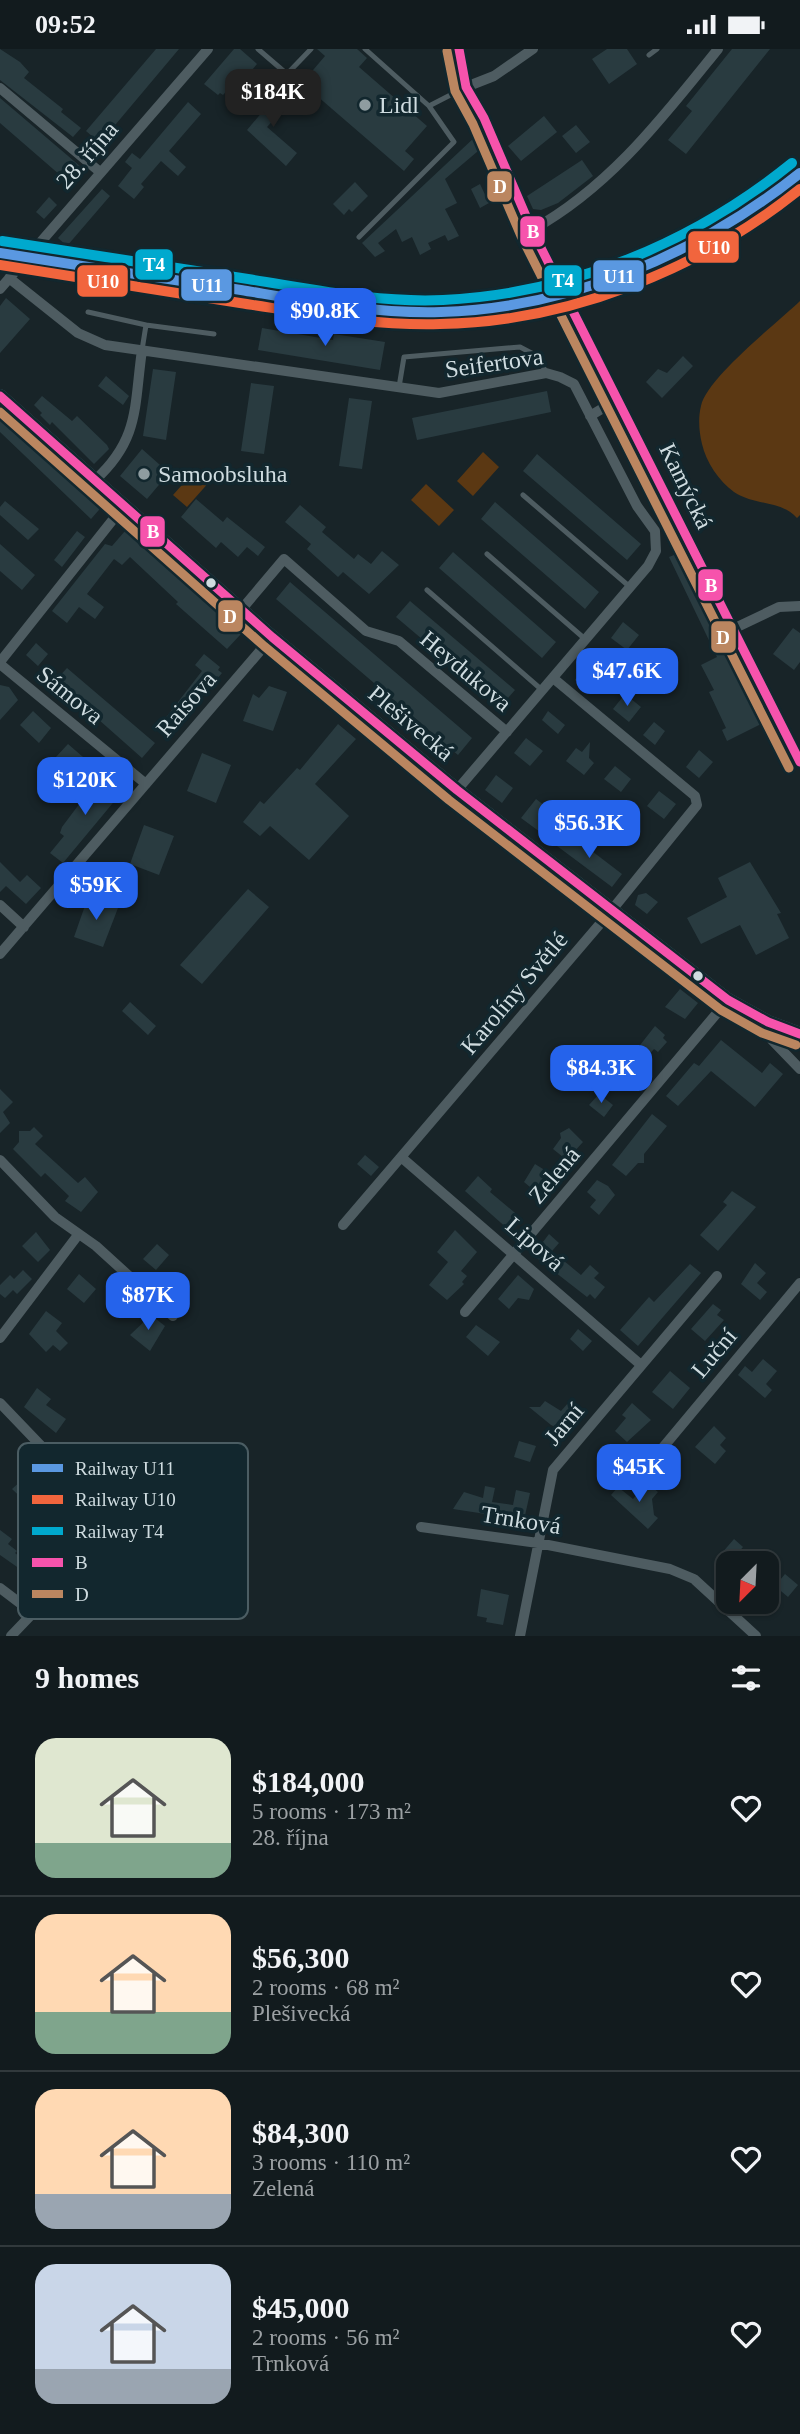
<!DOCTYPE html>
<html lang="en">
<head>
<meta charset="utf-8">
<style>
	:root { --surface:#121b1e; --page:#1b2427; --text:#f1f3f6; --muted:#9ca1a4; --line:#31393c; --accent:#2563eb }
	body { margin:0; font-family:"Times New Roman",serif; background:var(--page); color:var(--text); height:100vh; display:flex; flex-direction:column; font-size:26px; white-space:nowrap }
	* { box-sizing:border-box; margin:0 }
	p { font-size:23px; color:var(--muted) }
	.icon { flex:none; width:38px; height:38px; fill:none; stroke:currentColor; stroke-width:2; stroke-linecap:round; stroke-linejoin:round }
	.map { position:relative; height:1587px; overflow:hidden }
	.drawer { display:flex; flex-direction:column; background:var(--surface); flex:1 }
	.drawer>* { flex:none }
	.needle { width:46px; rotate:204deg }
	.tools { position:absolute; left:716px; top:1502px; display:grid; gap:14px }
	.tools a { display:grid; place-items:center; width:63px; height:63px; border-radius:14px; background:var(--surface); box-shadow:0 2px 5px #0004,0 0 0 2px var(--line); font-size:35px }
	.price { position:absolute; translate:-50% -60px; padding:0 16px; border-radius:14px; background:var(--accent); color:#fff; font-size:23px; line-height:46px; filter:drop-shadow(0 2px 4px #0008) }
	.price::after { content:''; position:absolute; left:50%; top:42px; width:21px; height:16px; margin-left:-10px; background:inherit; clip-path:polygon(0 0,100% 0,50% 100%) }
	.price.on { background:#222; color:#fff }
	ul { padding:0; list-style:none }
	li { display:flex; align-items:center; gap:21px; height:175px; padding:0 35px }
	li+li { border-top:2px solid var(--line) }
	li span { display:grid; place-items:center; flex:none; width:196px; height:140px; border-radius:21px; color:#555 }
	li>.icon { margin-inline-start:auto }
	span .icon { width:84px; height:84px; fill:#fffc; stroke-width:1 }
	li b { font-size:30px }
	h2 { display:flex; justify-content:space-between; align-items:center; height:84px; padding:0 35px; font-size:30px }
	.status { display:flex; justify-content:space-between; align-items:center; height:49px; padding:0 35px; background:var(--surface); direction:ltr }
	.status svg { height:19px; fill:currentColor }
	.map>svg:first-child { display:block }
	.green { fill:#5b3813 }
	.building { fill:#293b40 }
	.lines { fill:none; stroke-linecap:round; stroke-linejoin:round }
	.lane { stroke:#4e5c61; stroke-width:5 }
	.street { stroke:#4e5c61; stroke-width:10 }
	.secondary { stroke:#4e5f64; stroke-width:14 }
	.bus-1-casing { stroke:#12272e; stroke-width:14 }
	.bus-2-casing { stroke:#12272e; stroke-width:14 }
	.bus-1 { stroke:#f653ac; stroke-width:9 }
	.bus-2 { stroke:#bb8660; stroke-width:9 }
	.rail-1-casing { stroke:#12272e; stroke-width:16 }
	.rail-2-casing { stroke:#12272e; stroke-width:16 }
	.rail-3-casing { stroke:#12272e; stroke-width:16 }
	.rail-1 { stroke:#5a98e1; stroke-width:10 }
	.rail-2 { stroke:#f1653d; stroke-width:10 }
	.rail-3 { stroke:#00a9ce; stroke-width:10 }
	.poi-dot { fill:#8f9ca0; stroke:#12272e; stroke-width:2.5 }
	.bus-dot { fill:#cfdce0; stroke:#12272e; stroke-width:2.5 }
	.labels { text-anchor:middle; dominant-baseline:central; stroke-width:7; stroke-linejoin:round; paint-order:stroke }
	.poi-label { font-size:24px; fill:#cfdce0; stroke:#12272e; text-anchor:start }
	.street-label { font-size:24px; fill:#cfdce0; stroke:#12272e }
	.key { fill:#12272e; stroke:#4b5d63; stroke-width:2 }
	.key-label { font-size:19px; fill:#cfdce0 }
	.line-badge { stroke:#12272e; stroke-width:2.5 }
	.badge-label { font-size:19px; text-anchor:middle; font-weight:bold; fill:#fff }
</style>
</head>
<body>
<div class="status"><b>09:52</b><svg viewBox="0 0 49 12"><path d="M0 12V9h3v3zM5 12V6h3v6zM10 12V3h3v9zM15 12V0h3v12zM26 1h20v11H26zM47 4h2v5h-2z"/></svg></div>
<div class="map">
<svg width="800" height="1587" viewBox="0 0 800 1587">
	<rect width="100%" height="100%" fill="#182428"/>
	<!-- green -->
	<path class="green" d="M800,252v214l-3,3c-16,-18 -42,-12 -63,-26 -15,-11 -28,-30 -32,-48 -3,-12 -4,-26 -1,-38 6,-28 76,-83 99,-105z
		M483,403l16,15 -26,29 -16,-15z
		M197,419l14,12 -24,27 -14,-12z
		M426,435l28,26 -15,16 -28,-26z"/>
	<!-- building -->
	<path class="building" d="M0,0l20,13 9,10 -5,6 39,31 -2,3 20,16 -8,9 -73,-57z
		M156,0h23l-79,94 -14,-12z
		M234,0h6l17,15 -10,12 -4,-3 -20,22 -3,-2 -2,2 -14,-11z
		M317,0h40l10,9 -8,9 68,59 -22,25 9,8 -10,12 -102,-88 23,-27z
		M607,0h20l10,15 -28,20 -17,-25z
		M732,0h38l-84,105 -18,-14 24,-29 -6,-5z
		M279,43l15,13 -9,10 -4,-3 -14,15 30,26 -11,13 -39,-36z
		M0,49l81,69 -13,15 -68,-59z
		M188,53l13,12 -32,37 17,16 -8,9 -17,-15 -20,23 3,3 -10,12 -16,-13 14,-18 -7,-6 7,-9 8,6z
		M544,67l13,16 -36,29 -13,-15z
		M576,76l14,17 -14,11 -14,-17z
		M476,87l8,10 -39,33 12,24 -12,6 14,27 -11,5 -3,-6 -17,8 3,6 -11,6 -8,-18 -10,5 -6,-13 -18,14 7,8 -10,6 -13,-14z
		M582,111l11,16 -35,27 -17,7 -8,-1 -6,-13z
		M355,133l13,14 -16,16 -3,-3 -5,6 -11,-11z
		M480,135l9,19 -9,5 -9,-19z
		M102,140l8,7 -43,50 -9,-8z
		M49,148l8,8 -13,14 -8,-7z
		M6,249l24,21 -30,34v-47z
		M262,279l71,12 1,-6 51,8 -5,28 -122,-20z
		M683,307l10,10 -31,32 -16,-16 12,-13 9,4z
		M153,320l23,3 -10,68 -23,-4z
		M106,327l23,20 -6,9 -25,-19z
		M251,334l23,3 -10,68 -23,-3z
		M547,342l4,21 -134,28 -5,-22z
		M42,347l30,25 5,-5 30,29 2,4 -15,15 -42,-42 -2,3 -10,-10 2,-2 -8,-8z
		M349,349l23,3 -10,68 -23,-3z
		M0,362l105,92 -14,16 -91,-87z
		M142,400l27,24 -22,26 -27,-23z
		M537,405l104,90 -14,16 -104,-89z
		M196,450l27,23 4,-5 38,30 -7,9 -11,-9 -9,10 -17,-15 -5,6 -35,-31z
		M5,452l34,28 -11,11 -28,-25v-8z
		M495,453l104,90 -14,17 -104,-90z
		M300,456l26,22 -4,5 32,27 4,-5 13,10 11,-13 17,14 -30,29 -26,-22 -5,5 -31,-28 4,-5 -26,-22z
		M77,482l8,6 -23,30 -8,-7z
		M125,482l116,103 -14,15 -51,-45 2,-2 -48,-45 -8,8 -8,-6 -27,35 17,13 -9,12 -16,-12 -12,16 -15,-12 53,-67 7,2z
		M0,495l35,31 -13,15 -22,-19z
		M453,503l103,90 -14,16 -103,-90z
		M679,504l84,170 -36,18 -5,-11 4,-2 -17,-36 5,-2 -13,-25 16,-8 -48,-100z
		M290,533l182,156 -14,17 -182,-156z
		M410,552l105,89 -14,16 -105,-89z
		M623,573l16,13 -12,15 -16,-12z
		M793,579l7,5v29l-6,8 -21,-16z
		M36,594l12,11 -10,12 -12,-11z
		M204,605l16,13 -2,3 4,3 -48,58 -10,-11 38,-49 -7,-6z
		M586,615l17,13 -11,16 -17,-13z
		M67,619l88,75 -13,15 -87,-77z
		M0,636l9,2 9,13 -18,20z
		M269,637l18,6 -14,39 -30,-10 10,-27 6,4z
		M625,645l16,13 -12,15 -16,-13z
		M33,662l18,17 -12,15 -19,-18z
		M548,662l17,14 -7,9 -16,-14z
		M654,673l11,9 -10,14 -12,-10z
		M338,675l18,15 -41,45 34,32 -40,44 -39,-34 -10,10 -17,-14 17,-21 4,3 33,-36 3,2z
		M526,689l17,13 -13,15 -16,-13z
		M590,693l-1,16 5,5 -10,12 -18,-14 10,-13 6,4z
		M68,695l22,19 -13,14 -22,-19z
		M699,701l14,12 -14,16 -13,-11z
		M202,704l29,12 -15,38 -29,-12z
		M615,717l16,13 -10,13 -17,-13z
		M101,726l19,16 -3,7 -54,65 -13,-10 14,-17 -4,-3 2,-6z
		M496,726l17,13 -11,15 -17,-13z
		M659,742l17,13 -12,15 -17,-13z
		M536,750l9,7 -4,6 9,7 -10,13 -19,-14z
		M144,776l30,11 -15,39 -29,-11z
		M567,783l55,42 -10,13 -55,-41z
		M0,813l20,20 7,-7 14,13 -15,16 -20,-18 -6,6z
		M750,813l31,51 -4,1 12,24 -33,17 -16,-30 -39,19 -14,-26 40,-21 -9,-19z
		M248,840l21,18 -67,77 -22,-19z
		M646,844l12,9 -11,12 -12,-9 3,-10z
		M88,848l30,11 -15,39 -29,-10z
		M680,940l18,14 -13,16 -20,-12z
		M130,953l26,24 -8,9 -26,-24z
		M655,977l10,9 -2,3 4,4 -9,10 -4,-3 -7,8 -10,-8z
		M721,991l41,33 8,-10 13,11 -28,33 -44,-36 -33,35 -12,-10 28,-33 5,3z
		M0,1040l13,13 -10,10 7,11 -10,10z
		M599,1045l14,11 -9,12 -15,-12z
		M652,1065l15,12 -23,28v9h-6l-12,13 -14,-11z
		M34,1078l9,9 -8,8 43,39 7,-6 13,15 -17,20 -16,-11 4,-5 -24,-23 -4,4 -28,-28 6,-7v-11h11z
		M569,1079l14,14 -10,11 -5,-2 -5,6 -10,-8 8,-11 -1,-5z
		M365,1106l14,12 -8,9 -14,-12z
		M535,1115l16,10v6l-15,12 -12,-10z
		M478,1127l14,13 -2,3 30,25 -11,13 -44,-39z
		M597,1131l11,6 7,9 -16,20 -9,-8 6,-7 -9,-8z
		M732,1142l24,16 -38,44 -18,-16 27,-30 -4,-3z
		M455,1181l22,22 -16,19 6,5 -5,6 2,2 -17,16 -18,-15 19,-23 -11,-10z
		M36,1183l14,18 -12,12 -16,-16z
		M549,1185l10,9 -7,8 29,24 9,-10 9,8 -5,5 11,9 -10,12 -5,-5 -3,3 -54,-42z
		M157,1195l12,11 -13,15 -13,-11z
		M755,1214l11,10 -9,10 10,9 -7,8 -19,-16z
		M690,1215l11,9 -63,73 -18,-16 29,-33 5,5z
		M23,1221l9,9 -15,15 -4,-4 -8,8 -5,-4v-9l10,-10 4,4z
		M79,1225l17,15 -12,14 -17,-14z
		M518,1226l16,14 -5,11 -11,-2 -9,11 -11,-10z
		M713,1255l8,6 -4,5 7,5 -19,21 -14,-12z
		M46,1262l16,12 -6,8 12,12 -8,8 -7,-6 -7,7 -17,-18z
		M151,1266l14,11 -15,25 -20,-16z
		M476,1276l24,17 -12,14 -22,-19z
		M578,1280l14,12 -9,10 -13,-12z
		M763,1310l14,12 -11,13 6,6 -7,8 -27,-23 7,-9 7,6z
		M670,1322l20,17 -17,21 -21,-17z
		M37,1339l14,11 -5,6 20,14 -10,14 -32,-26z
		M545,1352l16,10 8,-9 13,9 -16,18h-6l-9,-4 -22,-18h11z
		M632,1354l19,17 -24,22 -12,-11 11,-13 -4,-3z
		M714,1377l12,12 -6,7 6,6 -11,13 -20,-17z
		M519,1392l17,5 -6,16 -16,-5z
		M23,1430l9,9 6,-6 11,10 -16,17 -21,-20z
		M647,1434l11,9 -6,7 2,16 4,3 -10,11 -37,-34 7,-8 15,12z
		M485,1437l10,2 -3,14 21,3 3,-15 14,3 -6,27 -71,-11 11,-17 19,6z
		M0,1481l12,9 -4,5 9,7 -2,2 21,16 8,-11 11,8 -18,23 -19,-18 2,-2 -20,-14z
		M734,1490l9,8 -6,7 11,9h-20l-4,6 -9,-8z
		M785,1525l13,11 -10,12 -13,-11z
		M481,1540l28,6 -6,30 -17,-3 1,-4 -10,-2z"/>
	<g class="lines">
		<!-- lane -->
		<path class="lane" d="M258,0l29,25 24,-25
			M365,0l64,57
			M649,6l8,-6
			M359,188l95,-95 -25,-36 37,-19
			M88,263l58,13
			M142,301l4,-25 68,9
			M399,338l5,-30 116,-10 19,10 7,16
			M523,446l107,92
			M487,505l98,85
			M427,541l115,100"/>
		<!-- street -->
		<path class="street" d="M459,0l7,38 18,31 48,112 268,532
			M466,38l28,-11 39,-27
			M0,39l100,84
			M532,181c78,-43 131,-113 186,-181
			M9,229l69,55 27,12 334,48 107,-20 14,4 14,7 63,122 18,25 1,20 -8,15 -191,224
			M0,240l208,-240
			M590,367l28,-17
			M95,431c45,-41 39,-74 47,-130
			M241,561l43,-51 82,72 33,10 108,91
			M733,580l46,-22 21,-1
			M0,613l123,-155
			M0,615l146,120
			M0,856l24,22
			M0,905l272,-317
			M768,973l4,18 28,29
			M401,1108l240,208
			M0,1111l55,57 41,29 77,70
			M343,1176l268,-314 86,-106 -2,-9 -142,-118
			M465,1263l263,-312
			M0,1289l78,-103
			M0,1354l69,72
			M660,1402l140,-168
			M421,1478l117,16 132,26 24,10 62,57
			M0,1539l33,25 -22,23
			M520,1587l33,-166 164,-194"/>
		<!-- secondary -->
		<path class="secondary" d="M0,347l272,241 185,153 271,210 40,22 32,12"/>
		<defs>
			<path id="bus-1" d="M459,0l7,38 18,31 48,112 268,532
				M0,347l272,241 185,153 271,210 40,22 32,12"/>
			<path id="bus-2" d="M447,2l8,40 18,33 48,112 268,532
				M0,363l264,234 185,154 272,210 41,23 34,12"/>
		</defs>
		<!-- bus-1 casing -->
		<use href="#bus-1" class="bus-1-casing"/>
		<!-- bus-2 casing -->
		<use href="#bus-2" class="bus-2-casing"/>
		<!-- bus-1 -->
		<use href="#bus-1" class="bus-1"/>
		<!-- bus-2 -->
		<use href="#bus-2" class="bus-2"/>
		<defs>
			<path id="rail-1" d="M0,204c80,13 161,25 241,37 66,11 133,24 200,22 130,-4 258,-58 359,-139"/>
			<path id="rail-2" d="M0,216c80,13 160,25 240,38 66,10 133,23 200,21 129,-2 261,-55 360,-135"/>
			<path id="rail-3" d="M2,192c82,13 164,25 246,38 64,10 130,24 195,21 128,-6 250,-57 349,-137"/>
		</defs>
		<!-- rail-1 casing -->
		<use href="#rail-1" class="rail-1-casing"/>
		<!-- rail-2 casing -->
		<use href="#rail-2" class="rail-2-casing"/>
		<!-- rail-3 casing -->
		<use href="#rail-3" class="rail-3-casing"/>
		<!-- rail-1 -->
		<use href="#rail-1" class="rail-1"/>
		<!-- rail-2 -->
		<use href="#rail-2" class="rail-2"/>
		<!-- rail-3 -->
		<use href="#rail-3" class="rail-3"/>
	</g>
	<!-- markers -->
	<g class="poi-dot">
		<circle cx="365" cy="56" r="7"/>
		<circle cx="144" cy="425" r="7"/>
	</g>
	<g class="bus-dot">
		<circle cx="211" cy="534" r="6"/>
		<circle cx="698" cy="927" r="6"/>
	</g>
	<g class="labels">
		<!-- poi labels -->
		<g class="poi-label">
			<text x="379" y="56">Lidl</text>
			<text x="158" y="425">Samoobsluha</text>
		</g>
		<!-- street labels -->
		<g class="street-label">
			<text transform="translate(87 106) rotate(-49)">28. října</text>
			<text transform="translate(494 314) rotate(-8)">Seifertova</text>
			<text transform="translate(686 437) rotate(64)">Kamýcká</text>
			<text transform="translate(466 622) rotate(40)">Heydukova</text>
			<text transform="translate(70 646) rotate(39)">Sámova</text>
			<text transform="translate(186 655) rotate(-49)">Raisova</text>
			<text transform="translate(411 674) rotate(40)">Plešivecká</text>
			<text transform="translate(514 944) rotate(-50)">Karolíny Světlé</text>
			<text transform="translate(554 1126) rotate(-50)">Zelená</text>
			<text transform="translate(535 1195) rotate(41)">Lipová</text>
			<text transform="translate(714 1304) rotate(-50)">Luční</text>
			<text transform="translate(564 1375) rotate(-50)">Jarní</text>
			<text transform="translate(521 1471) rotate(9)">Trnková</text>
		</g>
	</g>
	<!-- legend -->
	<rect x="18" y="1394" width="230" height="176" rx="10" class="key"/>
	<rect x="32" y="1415" width="31" height="8" fill="#5a98e1"/>
	<rect x="32" y="1446" width="31" height="9" fill="#f1653d"/>
	<rect x="32" y="1478" width="31" height="8" fill="#00a9ce"/>
	<rect x="32" y="1509" width="31" height="9" fill="#f653ac"/>
	<rect x="32" y="1541" width="31" height="8" fill="#bb8660"/>
	<g class="key-label">
		<text x="75" y="1426">Railway U11</text>
		<text x="75" y="1457">Railway U10</text>
		<text x="75" y="1489">Railway T4</text>
		<text x="75" y="1520">B</text>
		<text x="75" y="1552">D</text>
	</g>
	<g class="line-badge">
		<rect x="486" y="121" width="27" height="33" rx="7" fill="#bb8660"/>
		<rect x="519" y="166" width="27" height="33" rx="7" fill="#f653ac"/>
		<rect x="687" y="181" width="53" height="34" rx="7" fill="#f1653d"/>
		<rect x="134" y="199" width="40" height="33" rx="7" fill="#00a9ce"/>
		<rect x="592" y="210" width="53" height="34" rx="7" fill="#5a98e1"/>
		<rect x="543" y="215" width="40" height="33" rx="7" fill="#00a9ce"/>
		<rect x="76" y="215" width="53" height="34" rx="7" fill="#f1653d"/>
		<rect x="180" y="219" width="53" height="34" rx="7" fill="#5a98e1"/>
		<rect x="139" y="466" width="27" height="33" rx="7" fill="#f653ac"/>
		<rect x="697" y="519" width="27" height="34" rx="7" fill="#f653ac"/>
		<rect x="217" y="550" width="27" height="34" rx="7" fill="#bb8660"/>
		<rect x="710" y="571" width="27" height="34" rx="7" fill="#bb8660"/>
	</g>
	<g class="badge-label">
		<text x="500" y="144">D</text>
		<text x="533" y="189">B</text>
		<text x="714" y="205">U10</text>
		<text x="154" y="222">T4</text>
		<text x="619" y="234">U11</text>
		<text x="563" y="238">T4</text>
		<text x="103" y="239">U10</text>
		<text x="207" y="243">U11</text>
		<text x="153" y="489">B</text>
		<text x="711" y="543">B</text>
		<text x="230" y="574">D</text>
		<text x="723" y="595">D</text>
	</g>
</svg>
<div class="tools">
<a><svg class="needle" viewBox="-14 -14 28 28"><path d="M0-13l5 13h-10z" fill="#e53935"/><path d="M0 13l5-13h-10z" fill="#9ca1a4"/></svg></a>
</div>
<b class="price on" style="left:273px;top:80px">$184K</b>
<b class="price" style="left:325px;top:299px">$90.8K</b>
<b class="price" style="left:627px;top:659px">$47.6K</b>
<b class="price" style="left:85px;top:768px">$120K</b>
<b class="price" style="left:589px;top:811px">$56.3K</b>
<b class="price" style="left:96px;top:873px">$59K</b>
<b class="price" style="left:601px;top:1056px">$84.3K</b>
<b class="price" style="left:148px;top:1283px">$87K</b>
<b class="price" style="left:639px;top:1455px">$45K</b>
</div>
<section class="drawer">
<h2>9 homes<svg class="icon" aria-label="filters" viewBox="0 0 24 24"><path d="M4 7h16M4 17h16"/><circle cx="9" cy="7" r="2"/><circle cx="15" cy="17" r="2"/></svg></h2>
<ul>
<li><span style="background:linear-gradient(#dfe7d0 75%,#7fa58c 0)"><svg class="icon" aria-label="home" viewBox="0 0 24 24"><path d="M3 11l9-7 9 7M6 9v11h12V9"/></svg></span><div><b>$184,000</b><p>5 rooms · 173 m²</p><p>28. října</p></div><svg class="icon" aria-label="heart" viewBox="0 0 24 24"><path d="M12 20l-8-8c-3-5 5-10 8-4 3-6 11-1 8 4z"/></svg></li>
<li><span style="background:linear-gradient(#ffd9b3 70%,#7fa58c 0)"><svg class="icon" aria-label="home" viewBox="0 0 24 24"><path d="M3 11l9-7 9 7M6 9v11h12V9"/></svg></span><div><b>$56,300</b><p>2 rooms · 68 m²</p><p>Plešivecká</p></div><svg class="icon" aria-label="heart" viewBox="0 0 24 24"><path d="M12 20l-8-8c-3-5 5-10 8-4 3-6 11-1 8 4z"/></svg></li>
<li><span style="background:linear-gradient(#ffd9b3 75%,#9aa5b1 0)"><svg class="icon" aria-label="home" viewBox="0 0 24 24"><path d="M3 11l9-7 9 7M6 9v11h12V9"/></svg></span><div><b>$84,300</b><p>3 rooms · 110 m²</p><p>Zelená</p></div><svg class="icon" aria-label="heart" viewBox="0 0 24 24"><path d="M12 20l-8-8c-3-5 5-10 8-4 3-6 11-1 8 4z"/></svg></li>
<li><span style="background:linear-gradient(#c9d6e8 75%,#9aa5b1 0)"><svg class="icon" aria-label="home" viewBox="0 0 24 24"><path d="M3 11l9-7 9 7M6 9v11h12V9"/></svg></span><div><b>$45,000</b><p>2 rooms · 56 m²</p><p>Trnková</p></div><svg class="icon" aria-label="heart" viewBox="0 0 24 24"><path d="M12 20l-8-8c-3-5 5-10 8-4 3-6 11-1 8 4z"/></svg></li>
</ul>
</section>
</body>
</html>
